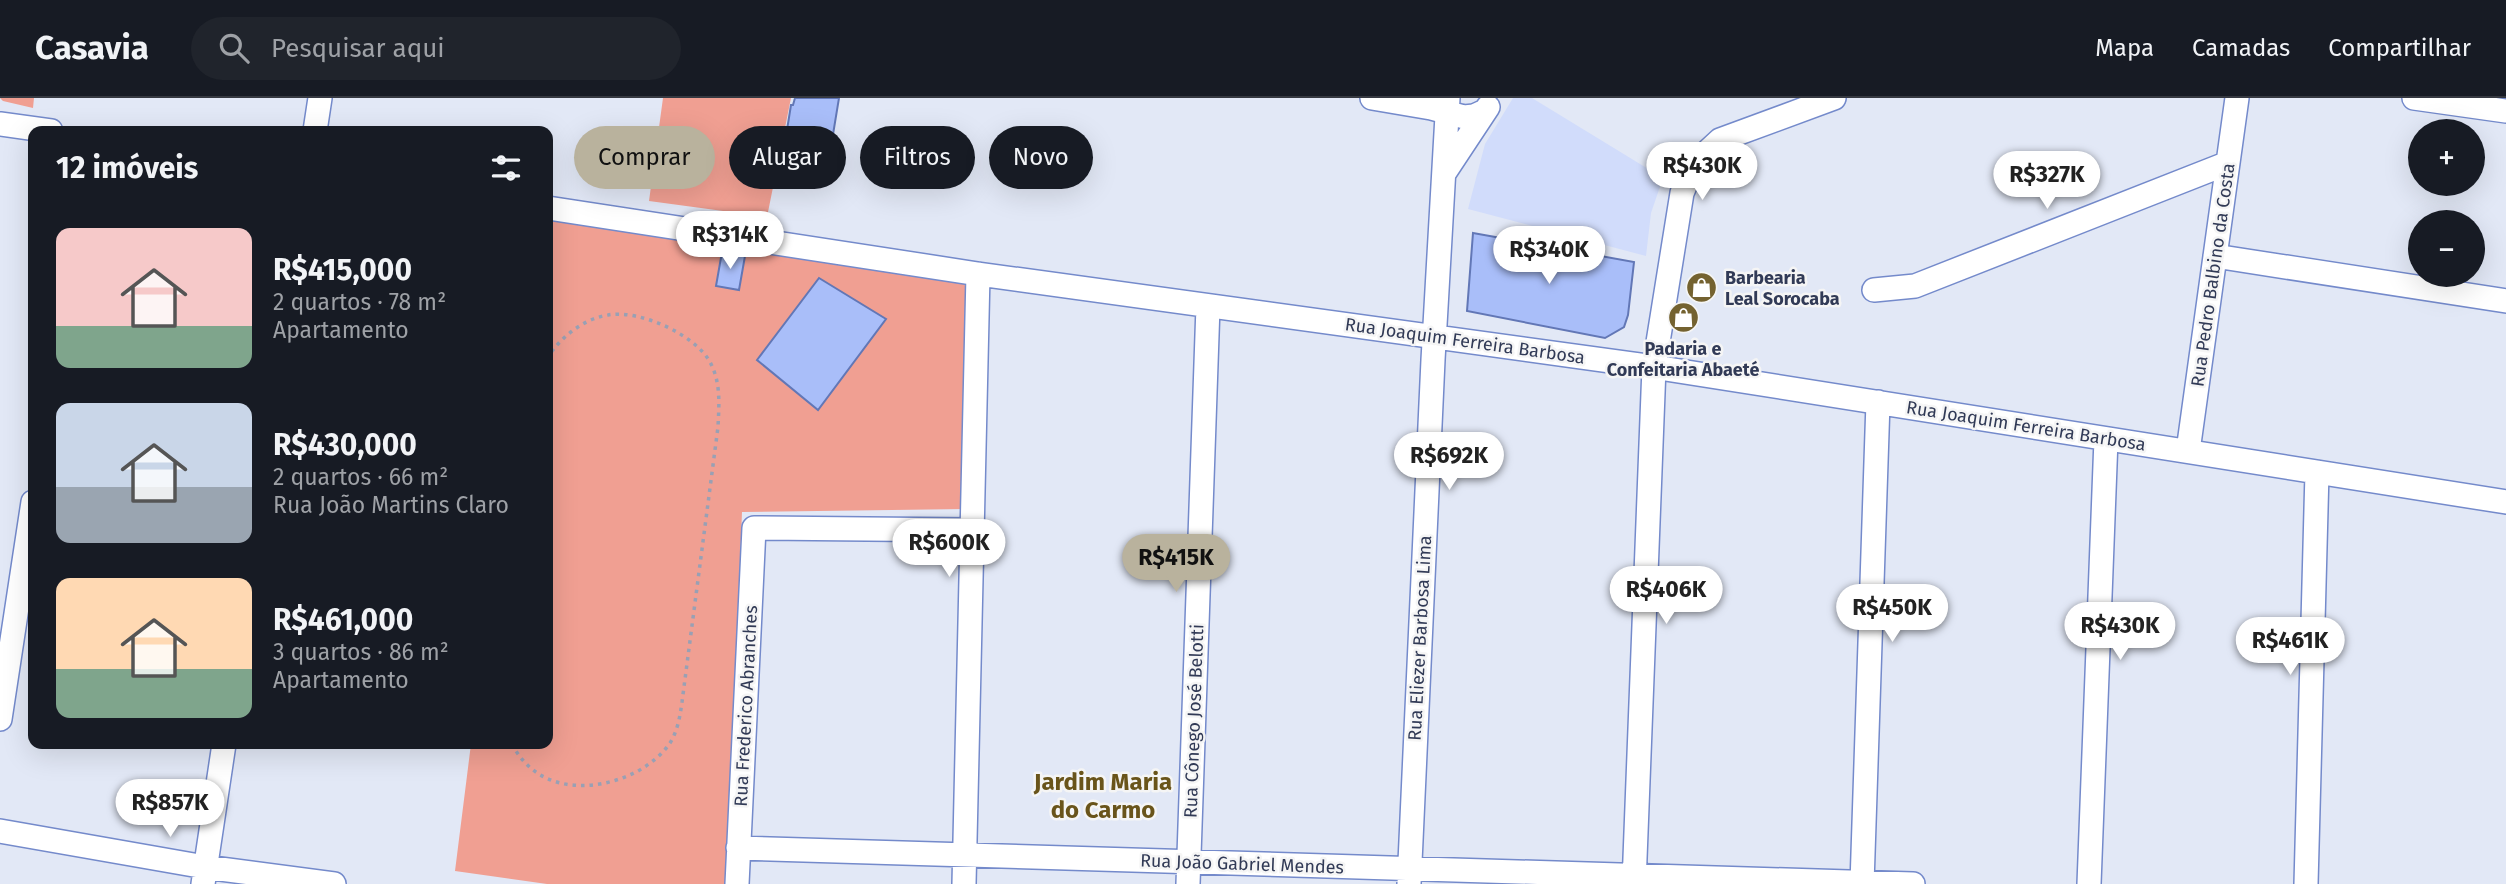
<!DOCTYPE html>
<html lang="pt">
<head>
<meta charset="utf-8">
<style>
	:root { --surface:#171b24; --page:#20242c; --text:#f1f3f6; --muted:#9ea1a6; --line:#363941; --accent:#b9b29d }
	body { margin:0; font-family:"Fira Sans",sans-serif; background:var(--page); color:var(--text); height:100vh; display:flex; flex-direction:column; font-size:26px; white-space:nowrap }
	* { box-sizing:border-box; margin:0 }
	p { font-size:23px; color:var(--muted) }
	.icon { flex:none; width:38px; height:38px; fill:none; stroke:currentColor; stroke-width:2; stroke-linecap:round; stroke-linejoin:round }
	.map { position:relative; flex:1; overflow:hidden }
	.drawer { position:absolute; left:28px; top:28px; width:525px; height:623px; display:flex; flex-direction:column; background:var(--surface); border-radius:14px; box-shadow:0 7px 28px #0002 }
	.drawer>* { flex:none }
	.guide { position:absolute; left:574px; top:28px; width:665px; height:63px; display:flex; gap:14px }
	.tools { position:absolute; left:2408px; top:21px; display:grid; gap:14px }
	.tools a { display:grid; place-items:center; width:77px; height:77px; border-radius:50%; background:var(--surface); box-shadow:0 7px 28px #0002; font-size:35px }
	.price { position:absolute; translate:-50% -60px; padding:0 16px; border-radius:24px; background:#fff; color:#222; font-size:23px; line-height:46px; filter:drop-shadow(0 2px 4px #0008) }
	.price::after { content:''; position:absolute; left:50%; top:42px; width:21px; height:16px; margin-left:-10px; background:inherit; clip-path:polygon(0 0,100% 0,50% 100%) }
	.price.active { background:var(--accent); color:#111 }
	ul { padding:0; list-style:none }
	li { display:flex; align-items:center; gap:21px; height:175px; padding:0 28px }
	li span { display:grid; place-items:center; flex:none; width:196px; height:140px; border-radius:14px; color:#555 }
	li>.icon { margin-inline-start:auto }
	span .icon { width:84px; height:84px; fill:#fffc; stroke-width:1 }
	li b { font-size:30px }
	h2 { display:flex; justify-content:space-between; align-items:center; height:84px; padding:0 28px; font-size:30px }
	.tag { padding:0 24px; border-radius:32px; background:var(--surface); box-shadow:0 7px 28px #0002; font-size:24px; line-height:63px }
	.tag.active { background:var(--accent); color:#111 }
	header { display:flex; align-items:center; gap:42px; box-sizing:border-box; height:98px; padding:0 35px; background:var(--surface); border-bottom:2px solid var(--line) }
	header strong { font-size:33px }
	nav { display:flex; gap:38px; margin-inline-start:auto; font-size:24px }
	.search { width:490px; height:63px; background:var(--page); display:flex; align-items:center; gap:18px; box-sizing:border-box; padding:0 24px; border-radius:38px; color:var(--muted); font-size:26px }
	.map>svg:first-child { display:block }
	.built { fill:#d1dcfb }
	.green { fill:#f09f92 }
	.building { fill:#a9bef9; stroke:#6277b6; stroke-width:2 }
	.lines { fill:none; stroke-linecap:round; stroke-linejoin:round }
	.minor-casing { stroke:#748acb; stroke-width:26 }
	.path { stroke:#99a0b4; stroke-width:3.5; stroke-dasharray:3.5 5; stroke-linecap:butt }
	.minor { stroke:#fff; stroke-width:23 }
	.labels { text-anchor:middle; dominant-baseline:central; stroke-width:5; stroke-linejoin:round; paint-order:stroke }
	.street-label { font-size:18px; fill:#313a56; stroke:#f5f5f5 }
	.poi-label { font-size:18px; font-weight:bold; fill:#313a56; stroke:#f5f5f5; text-anchor:start }
	.district-label { font-size:24px; font-weight:bold; fill:#69541a; stroke:#f5f5f5 }
</style>
</head>
<body>
<header>
<strong>Casavia</strong>
<div class="search"><svg class="icon" aria-label="search" viewBox="0 0 24 24"><circle cx="10" cy="10" r="6"/><path d="M15 15l6 6"/></svg>Pesquisar aqui</div>
<nav><a>Mapa</a><a>Camadas</a><a>Compartilhar</a></nav>
</header>
<div class="map">
<svg width="2506" height="786" viewBox="0 0 2506 786">
	<rect width="100%" height="100%" fill="#e2e8f6"/>
	<!-- built -->
	<path class="built" d="M1513,0h19l131,80 -12,35 -5,43 -178,-47 17,-65z"/>
	<!-- green -->
	<path class="green" d="M0,0h34l-1,10 -30,-7z
		M663,0h128l-24,119 -118,-16z
		M548,122l422,65 -4,224 -224,3 -14,372h-181l-92,-13 16,-127h77z"/>
	<!-- building -->
	<path class="building" d="M795,0h44l-13,79 -45,-10 10,-62h2z
		M1473,135l161,29 -6,53 -4,12 -19,11 -138,-27z
		M722,154l23,4 -6,34 -23,-4z
		M819,180l67,41 -68,91 -61,-50z"/>
	<g class="lines">
		<defs>
			<path id="minor" d="M1372,0l59,10 33,9 10,-1 11,-5
				M2414,0l92,13
				M0,26l51,7
				M315,33l5,-33
				M1445,74l43,-65
				M548,110l430,66 676,93 852,135
				M2215,158l291,45
				M1874,192l41,-4 313,-123
				M2188,353l49,-353
				M0,621l33,-217
				M0,733l205,36 129,17
				M738,750l1175,36
				M203,786l21,-140
				M737,786l17,-356 218,2
				M964,786l14,-610
				M1188,786l20,-578
				M1409,786l24,-524 15,-262
				M1634,786l20,-517 28,-174 12,-29 26,-24 114,-42
				M1862,786l16,-482
				M2089,786l17,-445
				M2306,786l11,-412"/>
		</defs>
		<!-- minor casing -->
		<use href="#minor" class="minor-casing"/>
		<!-- path -->
		<path class="path" d="M512,646c25,49 82,50 126,27 12,-7 24,-16 32,-28 8,-13 10,-27 12,-41l36,-275c1,-22 3,-43 -7,-63 -14,-29 -72,-55 -103,-49 -25,4 -47,22 -60,42"/>
		<!-- minor -->
		<use href="#minor" class="minor"/>
	</g>
	<!-- icons -->
	<defs>
		<symbol id="shop-disc" viewBox="-11 -11 22 22"><circle r="9.5" fill="#746230" stroke="#f5f5f5"/><path d="M-5-2.5h2.3a2.7 3.5 0 0 1 5.4 0H5L5.5 6h-11ZM-1.5-2.5h3a1.5 2.3 0 0 0-3 0Z" fill="#fff"/></symbol>
	</defs>
	<g fill-rule="evenodd">
		<use href="#shop-disc" x="1684" y="172" width="35" height="35"/>
		<use href="#shop-disc" x="1666" y="202" width="35" height="35"/>
	</g>
	<g class="labels">
		<!-- street labels -->
		<g class="street-label">
			<text transform="translate(2213 177) rotate(-82)">Rua Pedro Balbino da Costa</text>
			<text transform="translate(1465 243) rotate(8)">Rua Joaquim Ferreira Barbosa</text>
			<text transform="translate(2026 328) rotate(9)">Rua Joaquim Ferreira Barbosa</text>
			<text transform="translate(1420 540) rotate(-87)">Rua Eliezer Barbosa Lima</text>
			<text transform="translate(746 608) rotate(-87)">Rua Frederico Abranches</text>
			<text transform="translate(1194 623) rotate(-88)">Rua Cônego José Belotti</text>
			<text transform="translate(1242 766) rotate(2)">Rua João Gabriel Mendes</text>
		</g>
		<!-- poi labels -->
		<g class="poi-label">
			<text x="1725" y="180">Barbearia<tspan x="1725" dy="21">Leal Sorocaba</tspan></text>
			<text x="1683" y="251" text-anchor="middle">Padaria e<tspan x="1683" dy="21">Confeitaria Abaeté</tspan></text>
		</g>
		<!-- district labels -->
		<g class="district-label">
			<text x="1103" y="684">Jardim Maria<tspan x="1103" dy="28">do Carmo</tspan></text>
		</g>
	</g>
</svg>
<div class="tools">
<a>+</a>
<a>−</a>
</div>
<b class="price" style="left:1702px;top:104px">R$430K</b>
<b class="price" style="left:2047px;top:113px">R$327K</b>
<b class="price" style="left:730px;top:173px">R$314K</b>
<b class="price" style="left:1549px;top:188px">R$340K</b>
<b class="price" style="left:1449px;top:394px">R$692K</b>
<b class="price" style="left:949px;top:481px">R$600K</b>
<b class="price active" style="left:1176px;top:496px">R$415K</b>
<b class="price" style="left:1666px;top:528px">R$406K</b>
<b class="price" style="left:1892px;top:546px">R$450K</b>
<b class="price" style="left:2120px;top:564px">R$430K</b>
<b class="price" style="left:2290px;top:579px">R$461K</b>
<b class="price" style="left:170px;top:741px">R$857K</b>
<div class="guide">
<a class="tag active">Comprar</a>
<a class="tag">Alugar</a>
<a class="tag">Filtros</a>
<a class="tag">Novo</a>
</div>
<section class="drawer">
<h2>12 imóveis<svg class="icon" aria-label="filters" viewBox="0 0 24 24"><path d="M4 7h16M4 17h16"/><circle cx="9" cy="7" r="2"/><circle cx="15" cy="17" r="2"/></svg></h2>
<ul>
<li><span style="background:linear-gradient(#f6c9c9 70%,#7fa58c 0)"><svg class="icon" aria-label="home" viewBox="0 0 24 24"><path d="M3 11l9-7 9 7M6 9v11h12V9"/></svg></span><div><b>R$415,000</b><p>2 quartos · 78 m²</p><p>Apartamento</p></div></li>
<li><span style="background:linear-gradient(#c9d6e8 60%,#9aa5b1 0)"><svg class="icon" aria-label="home" viewBox="0 0 24 24"><path d="M3 11l9-7 9 7M6 9v11h12V9"/></svg></span><div><b>R$430,000</b><p>2 quartos · 66 m²</p><p>Rua João Martins Claro</p></div></li>
<li><span style="background:linear-gradient(#ffd9b3 65%,#7fa58c 0)"><svg class="icon" aria-label="home" viewBox="0 0 24 24"><path d="M3 11l9-7 9 7M6 9v11h12V9"/></svg></span><div><b>R$461,000</b><p>3 quartos · 86 m²</p><p>Apartamento</p></div></li>
</ul>
</section>
</div>
</body>
</html>
